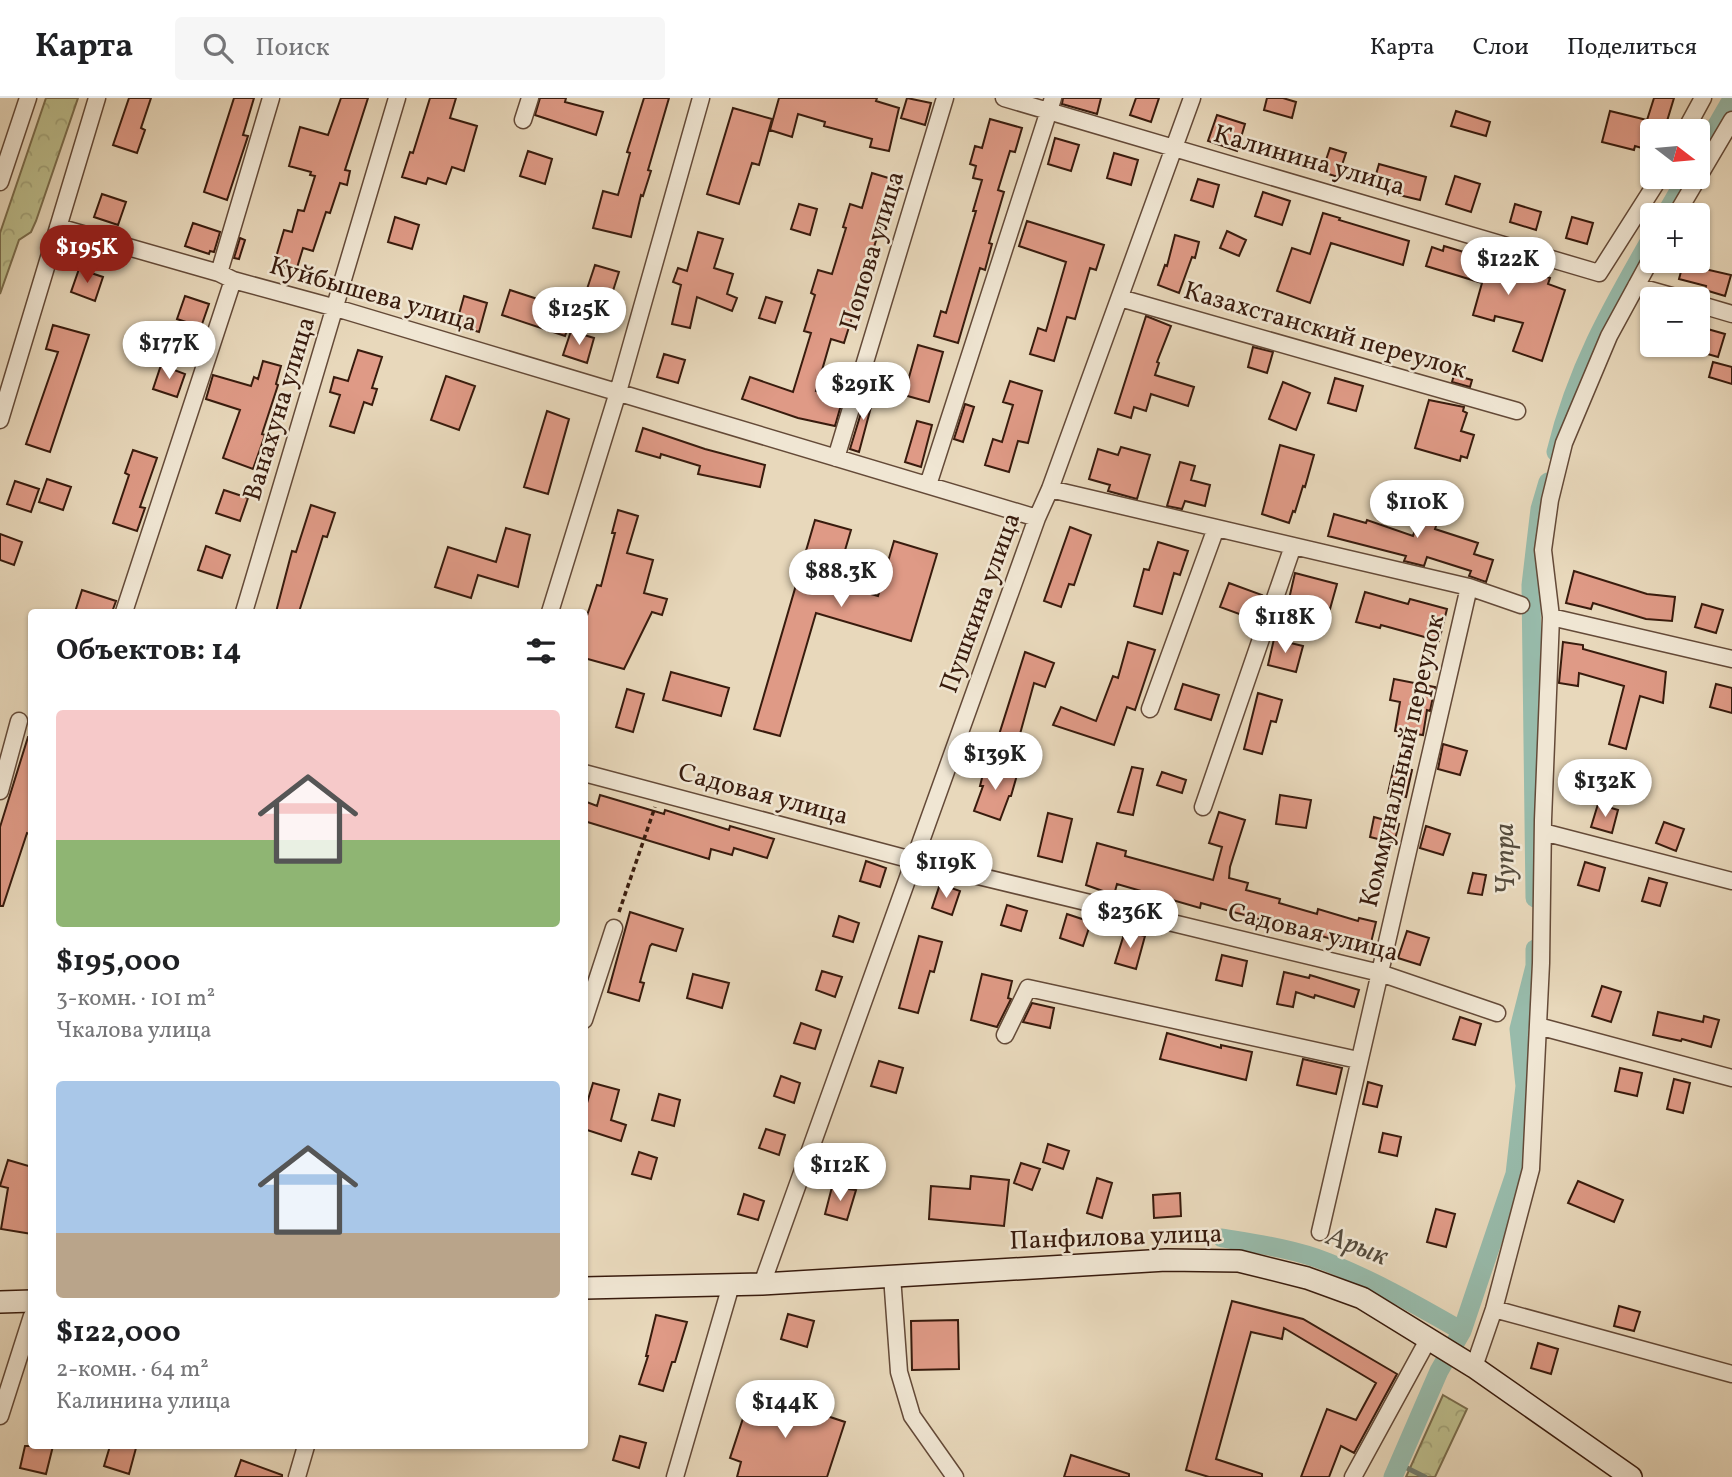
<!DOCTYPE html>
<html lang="ru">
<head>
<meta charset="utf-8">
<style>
	:root { --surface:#fff; --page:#f6f6f6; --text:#202124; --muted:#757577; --line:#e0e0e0; --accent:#8f2418 }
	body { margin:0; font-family:Vollkorn,serif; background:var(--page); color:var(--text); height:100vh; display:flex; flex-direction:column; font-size:26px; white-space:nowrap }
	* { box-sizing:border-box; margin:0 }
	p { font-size:23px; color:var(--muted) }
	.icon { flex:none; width:38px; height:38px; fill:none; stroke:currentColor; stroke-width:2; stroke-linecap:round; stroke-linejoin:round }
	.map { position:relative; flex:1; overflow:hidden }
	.side { position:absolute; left:28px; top:511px; width:560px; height:840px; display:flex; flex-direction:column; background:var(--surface); border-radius:7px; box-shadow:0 2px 5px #0004 }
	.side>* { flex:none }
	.needle { width:46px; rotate:106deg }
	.fabs { position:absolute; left:1640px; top:21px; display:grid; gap:14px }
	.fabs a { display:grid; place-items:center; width:70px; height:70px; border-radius:7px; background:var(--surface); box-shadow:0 2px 5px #0004; font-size:35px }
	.price { position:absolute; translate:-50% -60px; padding:0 16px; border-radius:24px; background:#fff; color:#222; font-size:23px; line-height:46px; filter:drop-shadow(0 2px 4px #0008) }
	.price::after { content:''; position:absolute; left:50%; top:42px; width:21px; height:16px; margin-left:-10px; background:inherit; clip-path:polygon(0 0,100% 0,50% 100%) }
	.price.on { background:var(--accent); color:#fff }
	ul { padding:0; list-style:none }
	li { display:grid; align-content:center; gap:14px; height:371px; padding:0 28px }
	li span { display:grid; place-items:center; height:217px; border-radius:7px; color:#555 }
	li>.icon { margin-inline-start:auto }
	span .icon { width:126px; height:126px; fill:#fffc; stroke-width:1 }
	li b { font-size:30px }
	h2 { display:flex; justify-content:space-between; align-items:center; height:84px; padding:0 28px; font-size:30px }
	header { display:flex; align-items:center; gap:42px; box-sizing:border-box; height:98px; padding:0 35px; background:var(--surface); border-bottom:2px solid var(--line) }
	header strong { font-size:33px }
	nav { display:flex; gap:38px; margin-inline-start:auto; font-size:24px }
	.search { width:490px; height:63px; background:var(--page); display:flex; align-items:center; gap:18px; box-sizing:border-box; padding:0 24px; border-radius:7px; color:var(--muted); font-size:26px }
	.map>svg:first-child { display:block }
	.forest { fill:url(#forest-crowns); stroke:#7a6c4c; stroke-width:2 }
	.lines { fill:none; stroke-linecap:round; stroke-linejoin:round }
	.stream { stroke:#727b6c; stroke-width:5 }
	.canal { stroke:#98bbab; stroke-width:19 }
	.building { fill:#df9a86; stroke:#381b0d; stroke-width:2 }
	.street-casing { stroke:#644a38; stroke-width:19 }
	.secondary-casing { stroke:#381b0d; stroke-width:24 }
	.path { stroke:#381b0d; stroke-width:3.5; stroke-dasharray:5 3.5; stroke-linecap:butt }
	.street { stroke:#f0e6d3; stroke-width:16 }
	.secondary { stroke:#f0e6d3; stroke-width:21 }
	.labels { text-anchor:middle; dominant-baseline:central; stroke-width:5; stroke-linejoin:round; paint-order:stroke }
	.street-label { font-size:26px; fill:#381b0d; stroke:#f0e6d3 }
	.water-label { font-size:28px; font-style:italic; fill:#554b3c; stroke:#f0e6d3 }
</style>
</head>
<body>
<header>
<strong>Карта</strong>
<div class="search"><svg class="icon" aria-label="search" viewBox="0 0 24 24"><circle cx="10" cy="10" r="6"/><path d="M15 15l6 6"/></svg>Поиск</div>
<nav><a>Карта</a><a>Слои</a><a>Поделиться</a></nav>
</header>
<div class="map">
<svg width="1732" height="1379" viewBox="0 0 1732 1379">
	<defs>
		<pattern id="forest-crowns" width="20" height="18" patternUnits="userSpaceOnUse" patternTransform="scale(1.75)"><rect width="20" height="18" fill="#bcbd8c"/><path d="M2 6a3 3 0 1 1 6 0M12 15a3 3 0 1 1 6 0" fill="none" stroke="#a2a278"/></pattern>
	</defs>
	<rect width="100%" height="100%" fill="#e8d8bb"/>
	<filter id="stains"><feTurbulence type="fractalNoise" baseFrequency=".00286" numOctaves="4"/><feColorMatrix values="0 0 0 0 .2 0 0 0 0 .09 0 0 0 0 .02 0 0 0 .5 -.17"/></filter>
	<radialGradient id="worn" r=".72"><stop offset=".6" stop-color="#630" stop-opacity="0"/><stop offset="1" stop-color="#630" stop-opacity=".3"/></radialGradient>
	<!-- forest -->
	<path class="forest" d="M46,0h32l-42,123 -5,11 -12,8 -19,54v-61z
		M1443,1297l24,14 -32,68h-29z"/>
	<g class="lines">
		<!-- stream -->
		<path class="stream" d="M1399,1366l26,13"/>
		<!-- canal -->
		<path class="canal" d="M1698,60l34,-59
			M1665,117l22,-38
			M1556,354c20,-82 54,-142 96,-215
			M1535,800l-4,-313 9,-76 8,-27
			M1222,1140c36,6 72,11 105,24 48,19 91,44 135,69
			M1393,1379l46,-106 23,-40 53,-157 10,-88 -6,-57 16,-63v-17"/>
	</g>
	<!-- building -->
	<path class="building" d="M129,0h22l-10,30 4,2 -8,23 -24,-8z
		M234,0h20l-11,37 5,1 -21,64 -23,-8z
		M341,0h27l-23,72 5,1 -3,14 -7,-2 -10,30 -4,-1 -13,39 -10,-3 -7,23 -22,-7 10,-34 8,2 6,-22 6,1 11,-35 -5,-1 1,-3 -22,-6 11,-39 28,8z
		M430,0h26l-6,20 27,8 -13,45 -12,-4 -6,17 -18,-6 -2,6 -24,-7 8,-25 3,1z
		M540,0h26l-1,4 38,10 -7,23 -61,-20z
		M644,0h25l-21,72 3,1 -8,25 -2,-1 -10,42 -38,-9 10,-37 15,4 12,-42 -3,-1z
		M779,0h98l-1,3 23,7 -10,43 -19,-4 2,-8 -48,-13 1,-4 -27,-8 -6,23 -22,-7z
		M907,0l24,5 -6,22 -24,-7z
		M1063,0h38l-4,16 -35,-10z
		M1136,0h23l-8,24 -21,-7z
		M1267,0h16l13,4 -4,16 -28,-8z
		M1654,0h20l-10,33h-12v20l-17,-5 -1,4 -32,-8 8,-31 37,9z
		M733,10l39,11 -13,46 -7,-2 -13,41 -32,-10z
		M1456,13l34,11 -4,14 -35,-10z
		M1217,17l28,9 -8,27 -29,-10z
		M990,21l32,9 -7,24 -5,-1 -12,39 6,2 -15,51 3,1 -7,26 -5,-2 -22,75 -24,-7 7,-25 5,2 30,-102h-3l9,-31 -9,-2 3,-12 -6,-2 5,-18 7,2z
		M1055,40l24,7 -8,26 -23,-7z
		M1330,50l16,5 -8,24 -16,-5z
		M528,53l24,8 -7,25 -25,-8z
		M1114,55l24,7 -7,25 -24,-7z
		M1379,66l47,13 -6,23 -25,-6 1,-3 -23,-6z
		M872,75l23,7 -51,163 -13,-4 -15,52 27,7 -8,28 -37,-8 -56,-19 8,-22 43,15 18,-59 -7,-2 11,-36 -4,-2 7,-23 14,4 14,-46 -3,-1 7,-23 12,4z
		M1455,78l25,8 -9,28 -25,-8z
		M1198,81l21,6 -6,22 -22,-7z
		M1263,94l27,9 -8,24 -27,-9z
		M102,96l24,8 -8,23 -24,-8z
		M799,106l18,5 -7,26 -19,-6z
		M1515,106l26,8 -5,18 -26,-8z
		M1323,115l17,5 -1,2 70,21 -6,24 -72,-22 -21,60 -33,-12 15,-43 18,6z
		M395,119l24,8 -7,24 -24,-7z
		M1572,119l21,6 -6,21 -21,-6z
		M1027,123l77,24 -8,25 -6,-2 -15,51 -8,-2 -13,44 -24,-7 8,-26 8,3 20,-69 -47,-16z
		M193,125l27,9 -6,20 -4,-1 -1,3 -24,-8z
		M1227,133l19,9 -7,16 -19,-8z
		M698,134l25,7 -9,29 19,6 -6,20 10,4 -5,13 -35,-14 -7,31 -18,-4 9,-39 -8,-3 5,-14 9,3z
		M1175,137l24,7 -4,16 -3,-1 -13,36 -21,-8 7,-20 2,1z
		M240,140l5,2 -6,19 -5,-1z
		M1444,148l43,13 -2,8 28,8 3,-9 18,5 -1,2 17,5 -2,6 17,6 -23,71 -29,-10 10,-28 -28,-7 -1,5 -21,-6 9,-32 -56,-17 6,-19 11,4z
		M1683,166l48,11 -6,21 -20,-6 1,-4 -27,-7z
		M595,167l24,7 -8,25 -24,-8z
		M79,171l24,8 -8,24 -24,-9z
		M510,192l64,21 -9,25 -63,-21z
		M185,198l24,8 -8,23 -24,-8z
		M464,198l23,7 -8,29 -23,-7z
		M766,199l16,5 -7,21 -16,-5z
		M1146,218l25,10 -14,36 2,1 -4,12 39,12 -6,19 -37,-12 -5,17 -12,-4 -3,11 -16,-5z
		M53,227l36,10 -39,117 -24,-8 32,-92 -12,-3z
		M1704,230l21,6 -7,23 -21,-6z
		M571,233l23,7 -7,25 -24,-8z
		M918,247l25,7 -14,50 -25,-7z
		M1253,249l20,5 -6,21 -19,-6z
		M358,252l24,7 -10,31 5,1 -5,16 -8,-3 -10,31 -24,-7 10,-31 -10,-3 4,-15 14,4z
		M664,256l21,6 -7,23 -21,-6z
		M263,263l18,5 -5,18 2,1 -16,49 3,1 -12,34 -30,-11 17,-48 -34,-11 7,-24 38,11 3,-9 4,2z
		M1713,264l19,5v17l-23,-7z
		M161,267l24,9 -8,23 -24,-8z
		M1454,277l18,5 -2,7 -18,-5z
		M446,278l29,10 -16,44 -28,-10z
		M1335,280l28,8 -7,25 -28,-8z
		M1010,283l32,10 -14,52 -10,-2 -9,31 -24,-7 8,-26 9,3 11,-37 -10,-3z
		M1283,284l27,11 -14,37 -27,-11z
		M868,292l7,2 -16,60 -9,-3z
		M1429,302l35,7 -1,4 4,2 -6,18 13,4 -7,23 -6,-2 -1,5 -45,-13z
		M965,306l9,3 -11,35 -9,-3z
		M547,313l22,8 -21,75 -24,-7z
		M917,323l15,4 -11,42 -16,-5z
		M643,330l62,21 60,16 -5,22 -62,-13 2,-8 -39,-12 -1,4 -24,-7z
		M1280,347l34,10 -9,32 -2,-1 -8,26 -2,-1 -4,12 -27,-9z
		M1121,349l29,8 -13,44 -29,-8 2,-6 -21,-6 9,-30 20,6z
		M133,352l24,8 -17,49 5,1 -8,23 -24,-8 16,-48 -4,-2z
		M1180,364l15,4 -4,14 19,5 -5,21 -20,-5 -3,8 -15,-3z
		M47,381l24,8 -8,23 -24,-8z
		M15,383l24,8 -8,23 -24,-8z
		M1428,391l19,6 -12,34 43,14 -4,11 19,6 -7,22 -17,-6 2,-5 -44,-14 -3,9 -20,-5 2,-5 -78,-20 6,-22 32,9 1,-3 46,16z
		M224,392l24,8 -8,23 -24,-8z
		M311,407l24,8 -8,24 -4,-1 -24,76h-23l16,-61 4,1z
		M618,412l20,6 -11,37 26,7 -9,33 23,6 -5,16 -10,-3 -28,57 -40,-11v-33l13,-40 4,1 14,-53h-3z
		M815,422l36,10 -16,54 43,12 16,-55 43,13 -26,87 -95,-28 -36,123 -26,-7z
		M1070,429l21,8 -17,50 -5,-1 -8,23 -17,-6z
		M506,430l24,7 -12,52 -40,-12 -7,23 -36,-11 13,-40 48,15z
		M0,436l22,8 -8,23 -14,-5z
		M1158,444l30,9 -8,24 -6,-2 -12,41 -28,-8 10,-37 5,1z
		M206,448l24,9 -8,23 -24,-8z
		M1574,473l73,23 28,3 -3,24 -26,-2 -53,-16 -2,6 -25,-6z
		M1295,475l42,11 -7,25 -41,-10z
		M1229,485l33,12 -9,24 -33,-12z
		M82,492l34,11 -4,11h-37z
		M1365,494l43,12 2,-5 37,10 -8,32 -58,-16 -1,3 -24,-6z
		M1702,506l21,6 -7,23 -21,-6z
		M1274,541l29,7 -7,26 -28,-7z
		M1128,544l27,8 -20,60 -8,-3 -13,38 -61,-20 8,-18 35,14 17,-45 5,2z
		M1563,544l20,3v4l83,23 -3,31 -23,-7 -14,53 -17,-5 15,-58 -45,-13 -1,13 -19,-3z
		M1025,554l29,11 -9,24 -11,-4 -17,62 -19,-7z
		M671,574l58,16 -8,28 -58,-16z
		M1394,581l41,8 -5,24 -3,-1 -4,25 -28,-4 5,-29 -10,-2z
		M1183,586l36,11 -8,25 -36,-11z
		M1716,586l16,4v25l-22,-6z
		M627,591l17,5 -11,38 -17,-5z
		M1258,595l24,7 -6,22 -5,-1 -9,33 -18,-5z
		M28,639h4v98l-5,-2 -24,73h-3v-79z
		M1443,646l24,7 -7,24 -22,-6z
		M985,668l32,9 -6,21h-2l-9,24 -26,-9 9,-25h-3z
		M1394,668l18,4 -6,27 -18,-4z
		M1132,669l11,2 -10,46 -15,-3z
		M1162,674l24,8 -4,13 -25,-8z
		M600,697l64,19 1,-4 64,20 1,-4 44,13 -7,19 -33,-10 -2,7 -21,-6 -2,10 -125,-38v-20l13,5z
		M1280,697l31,5 -5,28 -30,-4z
		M1598,706l20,6 -6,23 -21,-6z
		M1219,714l26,8 -15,47 -1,11 19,5 -2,7 34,9 -1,4 38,11 1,-5 40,12 1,-3 17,4 -7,29 -95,-30 -1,2 -72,-20 -1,5 -83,-24 -3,11 -28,-10 11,-42 29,8 -1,5 88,24 9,-33 -13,-4z
		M1048,715l24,6 -10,43 -24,-6z
		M1374,719l25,7 -5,19 -24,-6z
		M1664,724l20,7 -8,22 -20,-8z
		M1426,728l24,8 -7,21 -23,-7z
		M866,763l20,7 -6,19 -20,-6z
		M1585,764l20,6 -6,23 -21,-6z
		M1473,775l13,2 -4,20 -14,-2z
		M1649,780l18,5 -7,23 -18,-5z
		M940,786l20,7 -8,24 -20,-7z
		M1007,807l20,6 -6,20 -20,-6z
		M630,814l53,17 -7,22 -24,-7 -2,2 -10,36 4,1 -5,18 -31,-9z
		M1067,816l24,8 -8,24 -23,-8z
		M839,818l20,7 -6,19 -20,-6z
		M1125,833l20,5 -9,33 -21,-6z
		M1407,833l22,7 -9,27 -22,-7z
		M919,838l23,6 -8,30 -4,-1 -12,42 -19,-5z
		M1222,857l25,6 -5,25 -26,-6z
		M822,873l20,6 -7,20 -19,-7z
		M1284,874l25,6 1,-3 49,15 -5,17 -39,-12 -1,3 -18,-6 -3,15 -16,-3z
		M693,876l36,9 -7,25 -35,-10z
		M982,876l30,7 -4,17 3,1 -14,28 -26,-7z
		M1602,888l19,6 -10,30 -19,-6z
		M1032,905l22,5 -4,20 -27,-6z
		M1658,914l45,10 1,-6 15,4 -8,27 -29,-8 -1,2 -28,-6z
		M1460,919l21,7 -6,21 -22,-6z
		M801,925l20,7 -6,19 -21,-6z
		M1167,935l54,15v-3l31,7 -6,28 -86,-21z
		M1303,961l39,9 -6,26 -39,-9z
		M879,963l24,7 -7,25 -25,-7z
		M1620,970l22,5 -5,23 -22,-5z
		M781,978l19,7 -6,20 -20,-7z
		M1674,981l16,4 -7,30 -16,-4z
		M1368,984l14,4 -5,21 -14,-3z
		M593,985l26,7 -8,30 15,5 -5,16 -37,-12v-16z
		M659,996l21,6 -6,26 -22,-6z
		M766,1031l19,6 -6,20 -20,-7z
		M1383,1035l18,4 -4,19 -18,-4z
		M1048,1046l21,7 -6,18 -20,-7z
		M639,1054l18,6 -6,21 -19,-5z
		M842,1057l26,7 -6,21 -25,-9z
		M8,1062l24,7v67l-31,-5 7,-41 -8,-2z
		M1021,1065l19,6 -8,21 -18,-7z
		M971,1078l38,4 -5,46 -75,-7 2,-33 39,3z
		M1097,1080l15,5 -10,35 -15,-5z
		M1578,1083l45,19 -9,22 -46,-19z
		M832,1089l24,3 -9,30 -22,-6z
		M1180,1095l1,23 -27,2 -1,-23z
		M744,1096l20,7 -6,19 -20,-6z
		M1436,1111l19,5 -9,33 -19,-5z
		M1232,1203l71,18 94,55 -43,79 -13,-7 -12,31h-28l26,-68 29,11 20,-37 -92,-55 -2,11 -31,-7 -35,127 46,15v3h-53l-23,-7z
		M1619,1208l21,6 -6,19 -20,-5z
		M788,1216l26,7 -7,26 -26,-8z
		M656,1217l31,7 -12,40h-3l-9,29 -24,-7 9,-28h-2z
		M958,1222l1,49 -47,1 -1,-49z
		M1538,1245l20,6 -7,25 -20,-6z
		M752,1293l93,31 -18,55h-90l4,-15 -11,-4z
		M620,1338l26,7 -7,25 -26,-8z
		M25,1348h28l-7,28 -26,-6z
		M110,1348l26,2 -7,26 -25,-8z
		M1071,1357l58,19v3h-65z
		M241,1362l41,15v2h-47z"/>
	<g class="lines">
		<defs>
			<path id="street" d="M1004,0l595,175 61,-96
				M523,22l7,-22
				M1685,33l18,-33
				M0,84l28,-84
				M1676,117l56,-95
				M58,129l161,46 14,7 103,28 701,210
				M219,175l52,-175
				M1636,188l46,13
				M1120,200l397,113
				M1698,206l34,10
				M0,322l97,-322
				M836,360l109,-360
				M928,387l125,-387
				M1050,391l419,98 52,18
				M124,514l109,-332
				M244,514l153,-514
				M550,514l68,-220 83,-294
				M1551,519l181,42
				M1150,611l66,-181
				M584,675l332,88 464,112 117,40
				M0,693l19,-70
				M1203,709l90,-261
				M1543,734l189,49
				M584,922l30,-92
				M1538,928l194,52
				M1005,937l23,-47 330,72
				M1320,1134l149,-645
				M892,1178l7,96 13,44 43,61
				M762,1186l275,-766 13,-29 142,-391
				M1494,1211l238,65
				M1474,1269l20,-58 37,-140 10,-206 2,-143 8,-203 -8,-67 7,-50 14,-57 45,-107 43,-79
				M0,1318l32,-100
				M297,1379l9,-31
				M675,1379l56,-192
				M1353,1379l76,-139"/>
			<path id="secondary" d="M584,1190l178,-4 404,-24 73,1 68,17 55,20 112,69 157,110
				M0,1204l32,-1"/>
		</defs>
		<!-- street casing -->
		<use href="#street" class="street-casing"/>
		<!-- secondary casing -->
		<use href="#secondary" class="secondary-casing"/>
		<!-- path -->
		<path class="path" d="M619,814l36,-105"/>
		<!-- street -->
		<use href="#street" class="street"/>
		<!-- secondary -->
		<use href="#secondary" class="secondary"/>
	</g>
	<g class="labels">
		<!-- street labels -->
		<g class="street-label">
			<text transform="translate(1309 63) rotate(16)">Калинина улица</text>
			<text transform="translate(873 153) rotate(-73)">Попова улица</text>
			<text transform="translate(373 197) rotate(16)">Куйбышева улица</text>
			<text transform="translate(1325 233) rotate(16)">Казахстанский переулок</text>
			<text transform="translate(280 311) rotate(-73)">Ванахуна улица</text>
			<text transform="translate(981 505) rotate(-70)">Пушкина улица</text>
			<text transform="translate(1403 663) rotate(-77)">Коммунальный переулок</text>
			<text transform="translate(763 697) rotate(15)">Садовая улица</text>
			<text transform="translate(1313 835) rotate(14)">Садовая улица</text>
			<text transform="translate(1116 1140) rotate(-2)">Панфилова улица</text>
		</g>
		<!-- water labels -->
		<g class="water-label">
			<text transform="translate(1506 761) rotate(-91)">Чупра</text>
			<text transform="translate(1357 1149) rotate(21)">Арык</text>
		</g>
	</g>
	<rect width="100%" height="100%" filter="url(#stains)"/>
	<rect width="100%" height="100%" fill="url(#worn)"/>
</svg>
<div class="fabs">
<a><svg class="needle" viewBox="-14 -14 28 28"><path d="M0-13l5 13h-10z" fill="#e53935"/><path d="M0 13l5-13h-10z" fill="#757577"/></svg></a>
<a>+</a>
<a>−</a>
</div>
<b class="price on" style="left:87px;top:187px">$195K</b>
<b class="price" style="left:1508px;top:199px">$122K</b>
<b class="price" style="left:579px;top:249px">$125K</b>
<b class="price" style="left:169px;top:283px">$177K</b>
<b class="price" style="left:863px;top:324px">$291K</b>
<b class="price" style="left:1417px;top:442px">$110K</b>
<b class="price" style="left:841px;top:511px">$88.3K</b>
<b class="price" style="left:1285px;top:557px">$118K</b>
<b class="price" style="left:995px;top:694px">$139K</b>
<b class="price" style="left:1605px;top:721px">$132K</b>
<b class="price" style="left:946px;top:802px">$119K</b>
<b class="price" style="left:1130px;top:852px">$236K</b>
<b class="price" style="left:840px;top:1105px">$112K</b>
<b class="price" style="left:785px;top:1342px">$144K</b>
<section class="side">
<h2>Объектов: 14<svg class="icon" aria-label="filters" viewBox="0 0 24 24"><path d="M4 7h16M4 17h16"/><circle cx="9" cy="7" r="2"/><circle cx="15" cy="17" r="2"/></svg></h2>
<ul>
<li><span style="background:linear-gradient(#f6c9c9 60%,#8fb573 0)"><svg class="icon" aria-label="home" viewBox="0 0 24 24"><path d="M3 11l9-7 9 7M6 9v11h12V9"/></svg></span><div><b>$195,000</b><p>3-комн. · 101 m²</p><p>Чкалова улица</p></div></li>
<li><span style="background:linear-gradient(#a9c7e8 70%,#b9a48a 0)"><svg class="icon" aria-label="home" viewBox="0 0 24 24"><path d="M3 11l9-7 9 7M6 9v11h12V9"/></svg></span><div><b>$122,000</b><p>2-комн. · 64 m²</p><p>Калинина улица</p></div></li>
</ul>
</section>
</div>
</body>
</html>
